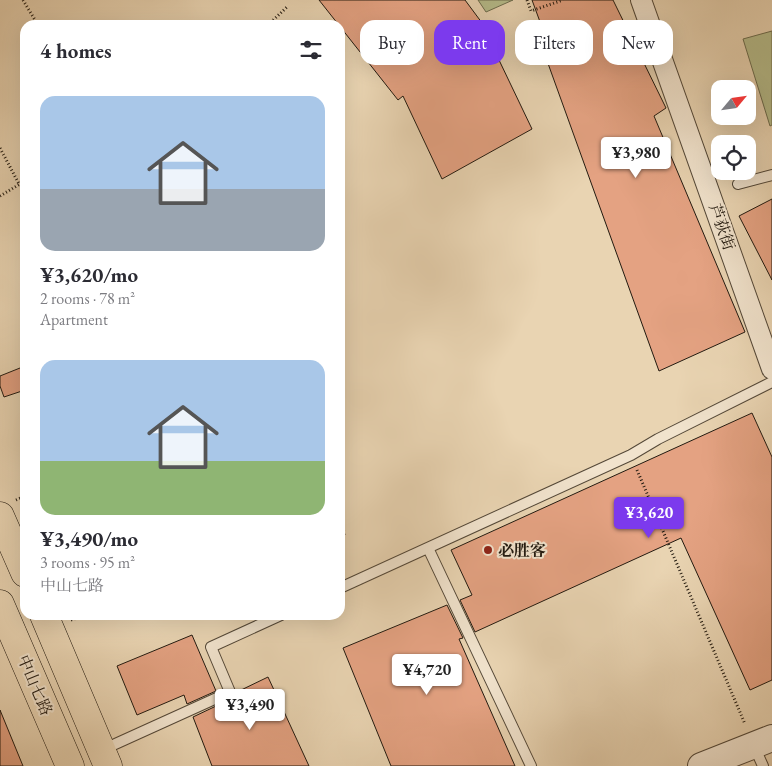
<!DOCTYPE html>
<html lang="en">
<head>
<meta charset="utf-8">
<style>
	:root { --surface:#fff; --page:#f7f7f7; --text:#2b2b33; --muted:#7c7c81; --accent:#7c3aed }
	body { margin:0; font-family:"EB Garamond","Noto Serif SC",serif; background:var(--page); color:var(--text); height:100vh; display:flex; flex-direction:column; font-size:19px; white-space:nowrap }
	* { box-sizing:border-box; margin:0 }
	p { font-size:16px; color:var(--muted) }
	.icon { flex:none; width:28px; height:28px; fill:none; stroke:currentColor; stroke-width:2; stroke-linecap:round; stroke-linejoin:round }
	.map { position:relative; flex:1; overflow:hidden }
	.side { position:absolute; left:20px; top:20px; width:325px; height:600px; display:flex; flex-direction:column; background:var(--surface); border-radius:15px; box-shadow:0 5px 20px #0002 }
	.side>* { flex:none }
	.hud { position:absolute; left:360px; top:20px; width:336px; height:45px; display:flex; gap:10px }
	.needle { width:32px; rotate:61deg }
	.fabs { position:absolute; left:711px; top:80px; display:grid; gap:10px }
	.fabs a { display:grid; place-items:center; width:45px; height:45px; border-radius:10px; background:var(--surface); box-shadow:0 5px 20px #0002; font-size:25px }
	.price { position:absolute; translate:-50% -42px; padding:0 11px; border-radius:5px; background:#fff; color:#222; font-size:16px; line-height:32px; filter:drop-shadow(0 1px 2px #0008) }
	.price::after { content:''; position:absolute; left:50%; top:30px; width:15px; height:11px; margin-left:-8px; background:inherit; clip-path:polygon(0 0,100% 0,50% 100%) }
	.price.current { background:var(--accent); color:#fff }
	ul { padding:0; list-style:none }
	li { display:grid; align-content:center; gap:10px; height:265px; padding:0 20px }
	li span { display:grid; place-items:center; height:155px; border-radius:15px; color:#555 }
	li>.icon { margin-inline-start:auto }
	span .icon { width:90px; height:90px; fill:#fffc; stroke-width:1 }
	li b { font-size:21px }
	h2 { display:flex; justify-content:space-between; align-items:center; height:60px; padding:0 20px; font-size:21px }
	.pill { padding:0 18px; border-radius:15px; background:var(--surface); box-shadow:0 5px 20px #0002; font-size:18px; line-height:45px }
	.pill.current { background:var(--accent); color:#fff }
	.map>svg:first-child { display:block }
	.green { fill:#b6bd8c; stroke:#6c6c4e }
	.building { fill:#e4a282; stroke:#221a10 }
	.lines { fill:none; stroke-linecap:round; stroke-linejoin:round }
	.service-casing { stroke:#544838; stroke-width:12 }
	.minor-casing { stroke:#544838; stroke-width:22 }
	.tertiary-casing { stroke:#544838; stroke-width:28 }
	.primary-casing { stroke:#221a10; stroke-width:29 }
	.path { stroke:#221a10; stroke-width:3; stroke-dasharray:1 2.5; stroke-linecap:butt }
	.service { stroke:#f1e3cd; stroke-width:10 }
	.minor { stroke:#f1e3cd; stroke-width:20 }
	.tertiary { stroke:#f1e3cd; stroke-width:26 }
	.primary { stroke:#e9d4b2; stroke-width:28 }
	.poi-dot { fill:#8f2418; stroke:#f1e3cd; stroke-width:2 }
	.labels { text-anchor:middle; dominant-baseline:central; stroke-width:4; stroke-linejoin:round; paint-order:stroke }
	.street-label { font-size:16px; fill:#221a10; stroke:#f1e3cd }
	.poi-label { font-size:16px; font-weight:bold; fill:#221a10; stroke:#f1e3cd; text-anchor:start }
</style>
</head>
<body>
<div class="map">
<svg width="772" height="766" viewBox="0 0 772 766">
	<rect width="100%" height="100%" fill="#e9d4b2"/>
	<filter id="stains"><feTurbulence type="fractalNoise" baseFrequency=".004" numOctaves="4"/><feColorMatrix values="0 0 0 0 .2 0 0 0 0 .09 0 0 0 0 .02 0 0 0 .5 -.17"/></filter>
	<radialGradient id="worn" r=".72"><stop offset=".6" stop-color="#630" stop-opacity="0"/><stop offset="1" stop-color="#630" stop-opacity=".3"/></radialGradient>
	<!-- green -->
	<path class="green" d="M478,0h35l-27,12z
		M772,31v94l-2,1 -27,-87z"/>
	<!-- building -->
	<path class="building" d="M319,0h146l26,35 -3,2 44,92 -90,50 -39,-83 -5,4z
		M532,0h81l53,108 -12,8 91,216 -86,39 -122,-338 6,-3z
		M772,199v81l-33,-64z
		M25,366v24l-21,7 -4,-11v-10z
		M752,413l20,44v223l-22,10 -69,-152 -206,94 -15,-32 12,-5 -21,-45z
		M447,605l16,33 -4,1 56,127h-124l-48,-118z
		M192,635l24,56 -29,13 -3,-9 -47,20 -20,-49z
		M268,677l41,89h-97l-19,-49 40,-19 4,-6z
		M0,710l23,56h-23z"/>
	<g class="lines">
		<defs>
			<path id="service" d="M738,184l34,-9
				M428,548l103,218
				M340,588l291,-133 27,-16 114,-57
				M754,746l9,20
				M102,750l128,-58 -19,-45 70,-32"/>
			<path id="minor" d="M641,0l131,369"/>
			<path id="tertiary" d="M701,766l71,-28"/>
			<path id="primary" d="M0,516l25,57
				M0,604l70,162
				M44,615l64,151"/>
		</defs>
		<!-- service casing -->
		<use href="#service" class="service-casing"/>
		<!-- minor casing -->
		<use href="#minor" class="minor-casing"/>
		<!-- tertiary casing -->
		<use href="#tertiary" class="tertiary-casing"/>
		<!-- primary casing -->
		<use href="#primary" class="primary-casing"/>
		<!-- path -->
		<path class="path" d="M23,0l15,25
			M527,0l4,11 32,-11
			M268,25l19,-18
			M0,148l19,36
			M0,196l25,-15
			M637,470l108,254
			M16,500l9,-4
			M340,524l5,9 -5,3
			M71,620l14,-5"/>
		<!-- service -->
		<use href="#service" class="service"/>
		<!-- minor -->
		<use href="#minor" class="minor"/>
		<!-- tertiary -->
		<use href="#tertiary" class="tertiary"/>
		<!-- primary -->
		<use href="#primary" class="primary"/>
	</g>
	<!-- markers -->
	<circle class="poi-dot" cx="488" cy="550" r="5"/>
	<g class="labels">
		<!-- street labels -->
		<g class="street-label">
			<text transform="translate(722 227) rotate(71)">芦荻街</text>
			<text transform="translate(35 685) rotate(67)">中山七路</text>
		</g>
		<!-- poi labels -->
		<g class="poi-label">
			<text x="498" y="550">必胜客</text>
		</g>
	</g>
	<rect width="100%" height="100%" filter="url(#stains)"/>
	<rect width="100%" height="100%" fill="url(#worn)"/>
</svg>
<div class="fabs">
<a><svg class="needle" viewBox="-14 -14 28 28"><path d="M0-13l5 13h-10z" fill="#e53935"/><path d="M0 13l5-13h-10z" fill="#7c7c81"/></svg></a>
<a><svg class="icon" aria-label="locate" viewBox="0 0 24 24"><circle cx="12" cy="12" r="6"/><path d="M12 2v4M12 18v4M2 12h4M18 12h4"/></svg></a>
</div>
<b class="price" style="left:636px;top:179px">¥3,980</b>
<b class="price current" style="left:649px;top:539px">¥3,620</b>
<b class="price" style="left:427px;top:696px">¥4,720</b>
<b class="price" style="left:250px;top:731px">¥3,490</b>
<div class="hud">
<a class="pill">Buy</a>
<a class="pill current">Rent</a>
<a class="pill">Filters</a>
<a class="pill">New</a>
</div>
<section class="side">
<h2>4 homes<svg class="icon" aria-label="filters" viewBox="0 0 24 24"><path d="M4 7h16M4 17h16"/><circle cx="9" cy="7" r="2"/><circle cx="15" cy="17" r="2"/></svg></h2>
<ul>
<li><span style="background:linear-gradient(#a9c7e8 60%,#9aa5b1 0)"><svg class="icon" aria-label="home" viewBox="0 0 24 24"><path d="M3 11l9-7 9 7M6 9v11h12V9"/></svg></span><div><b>¥3,620/mo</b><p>2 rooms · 78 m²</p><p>Apartment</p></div></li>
<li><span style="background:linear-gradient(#a9c7e8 65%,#8fb573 0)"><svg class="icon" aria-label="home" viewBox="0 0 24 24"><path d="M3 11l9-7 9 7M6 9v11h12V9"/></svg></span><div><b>¥3,490/mo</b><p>3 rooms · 95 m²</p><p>中山七路</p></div></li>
</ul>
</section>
</div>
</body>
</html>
